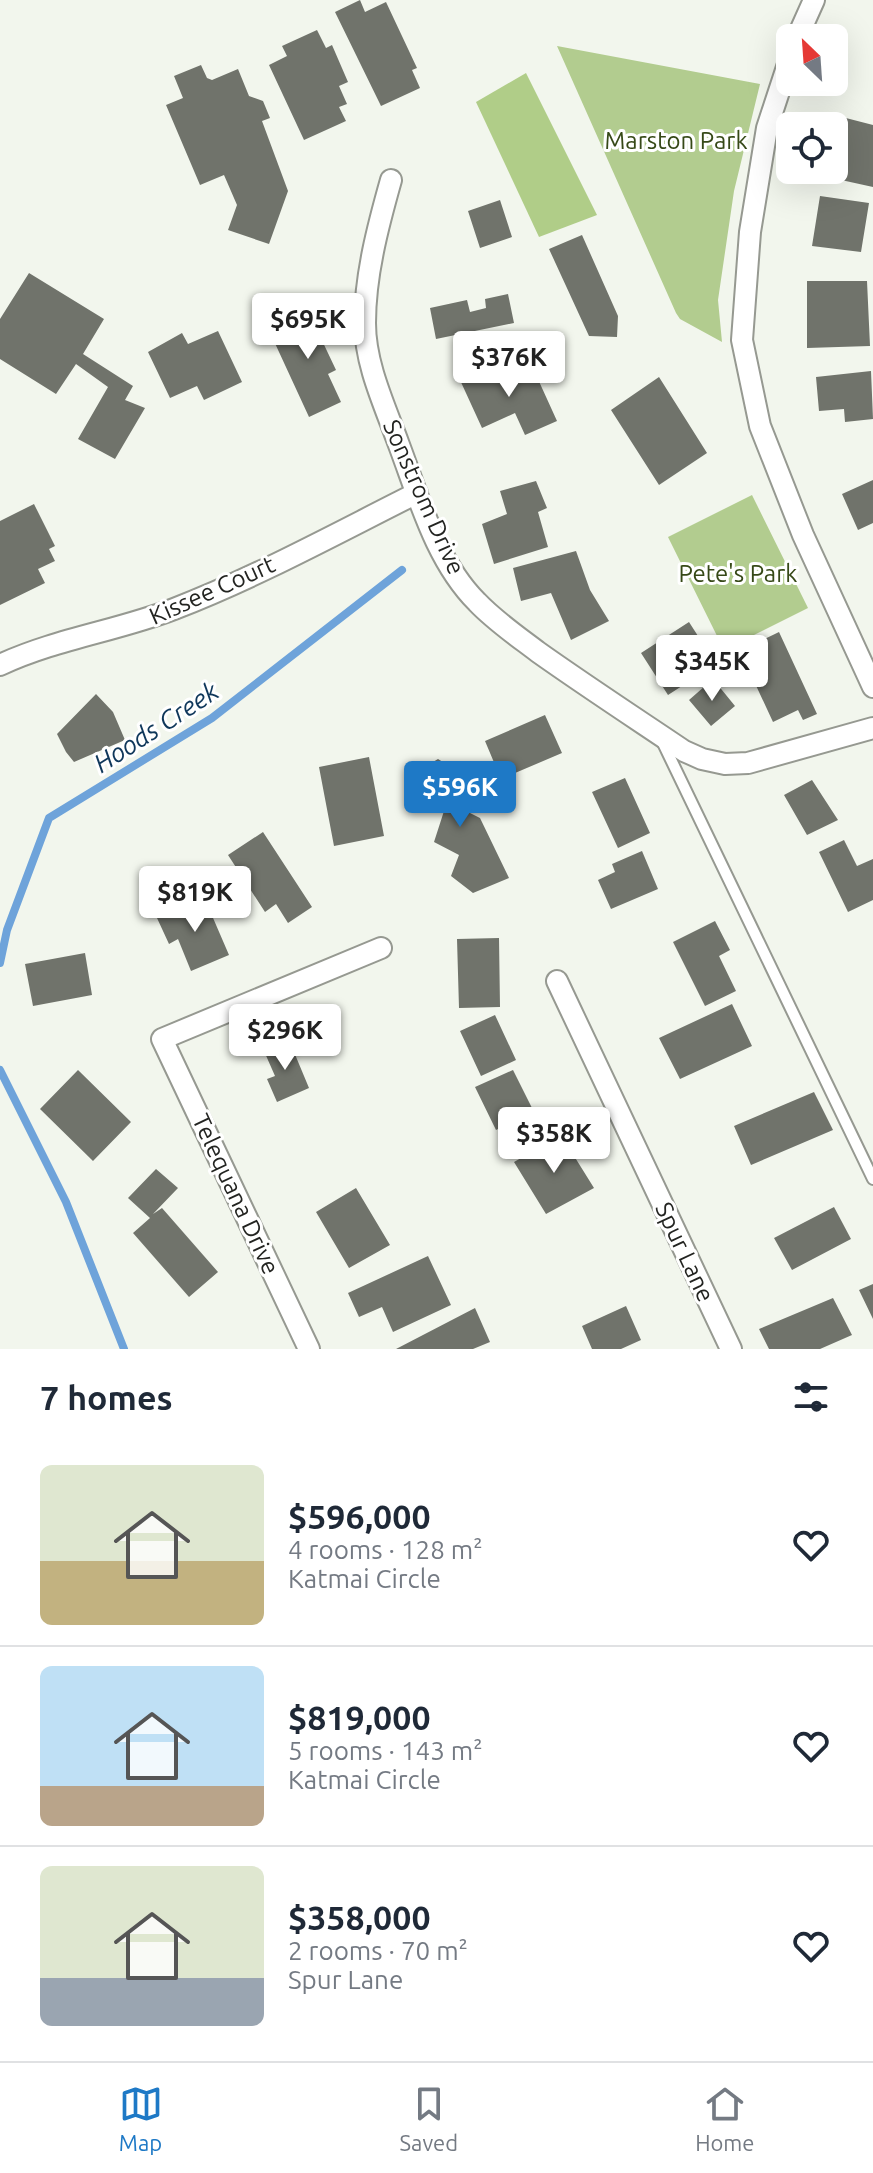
<!DOCTYPE html>
<html lang="en">
<head>
<meta charset="utf-8">
<style>
	:root { --surface:#fff; --page:#f6f6f7; --text:#1f2937; --muted:#747a83; --line:#e0e1e3; --accent:#1e79c6 }
	body { margin:0; font-family:Ubuntu,sans-serif; background:var(--page); color:var(--text); height:100vh; display:flex; flex-direction:column; font-size:30px; white-space:nowrap }
	* { box-sizing:border-box; margin:0 }
	p { font-size:26px; color:var(--muted) }
	.icon { flex:none; width:44px; height:44px; fill:none; stroke:currentColor; stroke-width:2; stroke-linecap:round; stroke-linejoin:round }
	.map { position:relative; height:1349px; overflow:hidden }
	.panel { display:flex; flex-direction:column; background:var(--surface); flex:1 }
	.panel>* { flex:none }
	.needle { width:52px; rotate:335deg }
	.buttons { position:absolute; left:776px; top:24px; display:grid; gap:16px }
	.buttons a { display:grid; place-items:center; width:72px; height:72px; border-radius:12px; background:var(--surface); box-shadow:0 8px 32px #0002; font-size:40px }
	.price { position:absolute; translate:-50% -68px; padding:0 18px; border-radius:8px; background:#fff; color:#222; font-size:26px; line-height:52px; filter:drop-shadow(0 2px 4px #0008) }
	.price::after { content:''; position:absolute; left:50%; top:48px; width:24px; height:18px; margin-left:-12px; background:inherit; clip-path:polygon(0 0,100% 0,50% 100%) }
	.price.active { background:var(--accent); color:#fff }
	ul { padding:0; list-style:none }
	li { display:flex; align-items:center; gap:24px; height:200px; padding:0 40px }
	li+li { border-top:2px solid var(--line) }
	li span { display:grid; place-items:center; flex:none; width:224px; height:160px; border-radius:12px; color:#555 }
	li>.icon { margin-inline-start:auto }
	span .icon { width:96px; height:96px; fill:#fffc; stroke-width:1 }
	li b { font-size:34px }
	h2 { display:flex; justify-content:space-between; align-items:center; height:96px; padding:0 40px; font-size:34px }
	.dock { display:flex; justify-content:space-around; align-items:center; height:112px; border-top:2px solid var(--line); background:var(--surface); font-size:22px; color:var(--muted) }
	.dock a { display:grid; justify-items:center; gap:4px }
	.dock .active { color:var(--accent) }
	.map>svg:first-child { display:block }
	.green { fill:#b2cc8f }
	.forest { fill:#b0cd88 }
	.lines { fill:none; stroke-linecap:round; stroke-linejoin:round }
	.stream { stroke:#6ea3da; stroke-width:8 }
	.building { fill:#70736b }
	.service-casing { stroke:#969991; stroke-width:14 }
	.minor-casing { stroke:#969991; stroke-width:24 }
	.service { stroke:#fff; stroke-width:10 }
	.minor { stroke:#fff; stroke-width:20 }
	.labels { text-anchor:middle; dominant-baseline:central; stroke-width:6; stroke-linejoin:round; paint-order:stroke }
	.park-label { font-size:24px; fill:#364917; stroke:#fff }
	.street-label { font-size:24px; fill:#232421; stroke:#fff }
	.water-label { font-size:26px; font-style:italic; fill:#0f375a; stroke:#fff }
</style>
</head>
<body>
<div class="map">
<svg width="873" height="1349" viewBox="0 0 873 1349">
	<rect width="100%" height="100%" fill="#f2f6ed"/>
	<!-- green -->
	<path class="green" d="M557,46l203,38 -26,107 -16,109 4,42 -42,-23 -4,-6z
		M752,495l56,113 -84,42 -56,-113z"/>
	<!-- forest -->
	<path class="forest" d="M526,73l71,142 -58,22 -63,-135z"/>
	<g class="lines">
		<!-- stream -->
		<path class="stream" d="M0,963l7,-33 42,-112 163,-100 190,-148
			M0,1070l66,132 58,147"/>
	</g>
	<!-- building -->
	<path class="building" d="M360,0l5,12 21,-10 31,66 -5,2 8,18 -39,18 -46,-94z
		M317,30l9,18 6,-3 16,37 -9,4 8,18 -8,3 7,14 -42,19 -35,-75 18,-9 -5,-10z
		M201,65l6,13 5,2 26,-11 11,27 14,5 7,17 -8,3 26,70 -19,53 -41,-14 9,-25 -13,-30 -24,10 -34,-80 17,-7 -9,-22z
		M842,117l31,8v62l-50,-11 2,-6h9v-28z
		M820,196l49,7 -8,49 -49,-6z
		M500,200l12,37 -32,11 -12,-37z
		M582,235l36,81 -1,21 -28,-1 -40,-87z
		M29,273l75,46 -21,35 50,32 -8,14 20,8 -30,51 -37,-20 30,-52 -32,-23 -20,30 -56,-35v-40z
		M807,281h60l3,65 -63,2z
		M508,294l6,29 -78,16 -6,-31 37,-8 3,12 16,-4 -1,-9z
		M315,306l10,22 -7,4 18,38 -8,4 13,28 -32,15 -36,-78 15,-7 -5,-11z
		M218,331l24,51 -38,18 -7,-14 -27,12 -22,-46 34,-19 6,11z
		M532,366l25,55 -32,14 -10,-22 -33,15 -22,-48 28,-12 7,15z
		M871,371l2,48 -28,3 -1,-13 -25,2 -3,-34z
		M659,377l48,76 -48,32 -48,-75z
		M873,480v43l-15,7 -16,-36z
		M536,481l11,27 -9,4 10,35 -54,17 -12,-40 25,-10 -7,-23z
		M34,504l21,42 -6,3 6,12 -17,8 7,14 -45,22v-84z
		M576,551l14,39 19,31 -38,19 -20,-47 -30,8 -8,-33z
		M689,622l27,42 -48,31 -27,-42z
		M779,632l38,82 -14,6 -5,-10 -25,12 -33,-71z
		M713,679l22,27 -24,20 -22,-26z
		M96,694l17,18 12,28 -51,22 -8,-10 -9,-18z
		M545,715l17,38 -61,26 -16,-38z
		M369,757l15,79 -50,10 -15,-79z
		M438,759l21,13 -5,33 26,13 29,60 -36,15 -22,-17 8,-21 -25,-13 10,-31 -32,-15 6,-25z
		M625,778l25,55 -32,15 -26,-56z
		M812,780l26,40 -31,15 -23,-40z
		M263,832l49,75 -24,16 -12,-19 -11,8 -37,-57z
		M844,840l13,26 16,-7v41l-25,12 -29,-60z
		M642,851l16,38 -47,20 -13,-29 17,-8 -3,-8z
		M204,897l25,58 -38,16 -13,-32 -9,5 -12,-26z
		M715,921l15,29 -11,6 17,35 -31,15 -32,-64z
		M499,938l1,69 -41,1 -2,-69z
		M85,953l7,42 -59,11 -8,-42z
		M732,1004l20,42 -72,33 -21,-41z
		M495,1015l21,45 -35,16 -21,-45z
		M289,1040l20,48 -32,14 -10,-23 8,-3 -11,-25z
		M78,1070l53,52 -38,39 -53,-52z
		M513,1070l21,42 -38,18 -21,-43z
		M814,1092l19,38 -82,35 -17,-39z
		M561,1135l33,53 -48,26 -32,-52z
		M156,1169l22,19 -25,26 9,-6 56,64 -29,25 -56,-64 17,-15 -22,-20z
		M356,1188l34,57 -41,23 -33,-56z
		M834,1207l17,32 -59,31 -18,-32z
		M428,1256l23,49 -58,27 -11,-25 -23,10 -11,-24z
		M873,1284v35l-14,-29z
		M833,1298l19,37 -32,14h-51l-10,-20z
		M626,1306l15,34 -20,9h-29l-10,-23z
		M475,1308l15,34 -17,7h-77z"/>
	<g class="lines">
		<defs>
			<path id="service" d="M662,741l211,438"/>
			<path id="minor" d="M797,38l17,-38
				M790,58l-23,70 -17,104 -8,108 18,86 43,109 70,152
				M391,180c-13,46 -26,95 -26,143 0,42 20,83 34,122 20,53 37,116 78,157 18,19 40,34 61,50 48,34 97,66 146,99l18,8 23,5 23,-1 125,-35
				M0,665c55,-26 117,-34 174,-56 83,-32 163,-76 243,-116
				M557,981l174,368
				M309,1349l-147,-310 219,-91"/>
		</defs>
		<!-- service casing -->
		<use href="#service" class="service-casing"/>
		<!-- minor casing -->
		<use href="#minor" class="minor-casing"/>
		<!-- service -->
		<use href="#service" class="service"/>
		<!-- minor -->
		<use href="#minor" class="minor"/>
	</g>
	<g class="labels">
		<!-- park labels -->
		<g class="park-label">
			<text x="676" y="140">Marston Park</text>
			<text x="738" y="573">Pete's Park</text>
		</g>
		<!-- street labels -->
		<g class="street-label">
			<text transform="translate(424 497) rotate(66)">Sonstrom Drive</text>
			<text transform="translate(212 590) rotate(-24)">Kissee Court</text>
			<text transform="translate(236 1194) rotate(65)">Telequana Drive</text>
			<text transform="translate(685 1252) rotate(65)">Spur Lane</text>
		</g>
		<!-- water labels -->
		<g class="water-label">
			<text transform="translate(156 727) rotate(-33)">Hoods Creek</text>
		</g>
	</g>
</svg>
<div class="buttons">
<a><svg class="needle" viewBox="-14 -14 28 28"><path d="M0-13l5 13h-10z" fill="#e53935"/><path d="M0 13l5-13h-10z" fill="#747a83"/></svg></a>
<a><svg class="icon" aria-label="locate" viewBox="0 0 24 24"><circle cx="12" cy="12" r="6"/><path d="M12 2v4M12 18v4M2 12h4M18 12h4"/></svg></a>
</div>
<b class="price" style="left:308px;top:361px">$695K</b>
<b class="price" style="left:509px;top:399px">$376K</b>
<b class="price" style="left:712px;top:703px">$345K</b>
<b class="price active" style="left:460px;top:829px">$596K</b>
<b class="price" style="left:195px;top:934px">$819K</b>
<b class="price" style="left:285px;top:1072px">$296K</b>
<b class="price" style="left:554px;top:1175px">$358K</b>
</div>
<section class="panel">
<h2>7 homes<svg class="icon" aria-label="filters" viewBox="0 0 24 24"><path d="M4 7h16M4 17h16"/><circle cx="9" cy="7" r="2"/><circle cx="15" cy="17" r="2"/></svg></h2>
<ul>
<li><span style="background:linear-gradient(#dfe7d0 60%,#c2b280 0)"><svg class="icon" aria-label="home" viewBox="0 0 24 24"><path d="M3 11l9-7 9 7M6 9v11h12V9"/></svg></span><div><b>$596,000</b><p>4 rooms · 128 m²</p><p>Katmai Circle</p></div><svg class="icon" aria-label="heart" viewBox="0 0 24 24"><path d="M12 20l-8-8c-3-5 5-10 8-4 3-6 11-1 8 4z"/></svg></li>
<li><span style="background:linear-gradient(#bfe0f5 75%,#b9a48a 0)"><svg class="icon" aria-label="home" viewBox="0 0 24 24"><path d="M3 11l9-7 9 7M6 9v11h12V9"/></svg></span><div><b>$819,000</b><p>5 rooms · 143 m²</p><p>Katmai Circle</p></div><svg class="icon" aria-label="heart" viewBox="0 0 24 24"><path d="M12 20l-8-8c-3-5 5-10 8-4 3-6 11-1 8 4z"/></svg></li>
<li><span style="background:linear-gradient(#dfe7d0 70%,#9aa5b1 0)"><svg class="icon" aria-label="home" viewBox="0 0 24 24"><path d="M3 11l9-7 9 7M6 9v11h12V9"/></svg></span><div><b>$358,000</b><p>2 rooms · 70 m²</p><p>Spur Lane</p></div><svg class="icon" aria-label="heart" viewBox="0 0 24 24"><path d="M12 20l-8-8c-3-5 5-10 8-4 3-6 11-1 8 4z"/></svg></li>
</ul>
</section>
<nav class="dock">
<a class="active"><svg class="icon" aria-label="map" viewBox="0 0 24 24"><path d="M3 6l6-2 6 2 6-2v14l-6 2-6-2-6 2zM9 4v14M15 6v14"/></svg>Map</a>
<a><svg class="icon" aria-label="saved" viewBox="0 0 24 24"><path d="M7 4h10v16l-5-4-5 4z"/></svg>Saved</a>
<a><svg class="icon" aria-label="home" viewBox="0 0 24 24"><path d="M3 11l9-7 9 7M6 9v11h12V9"/></svg>Home</a>
</nav>
</body>
</html>
